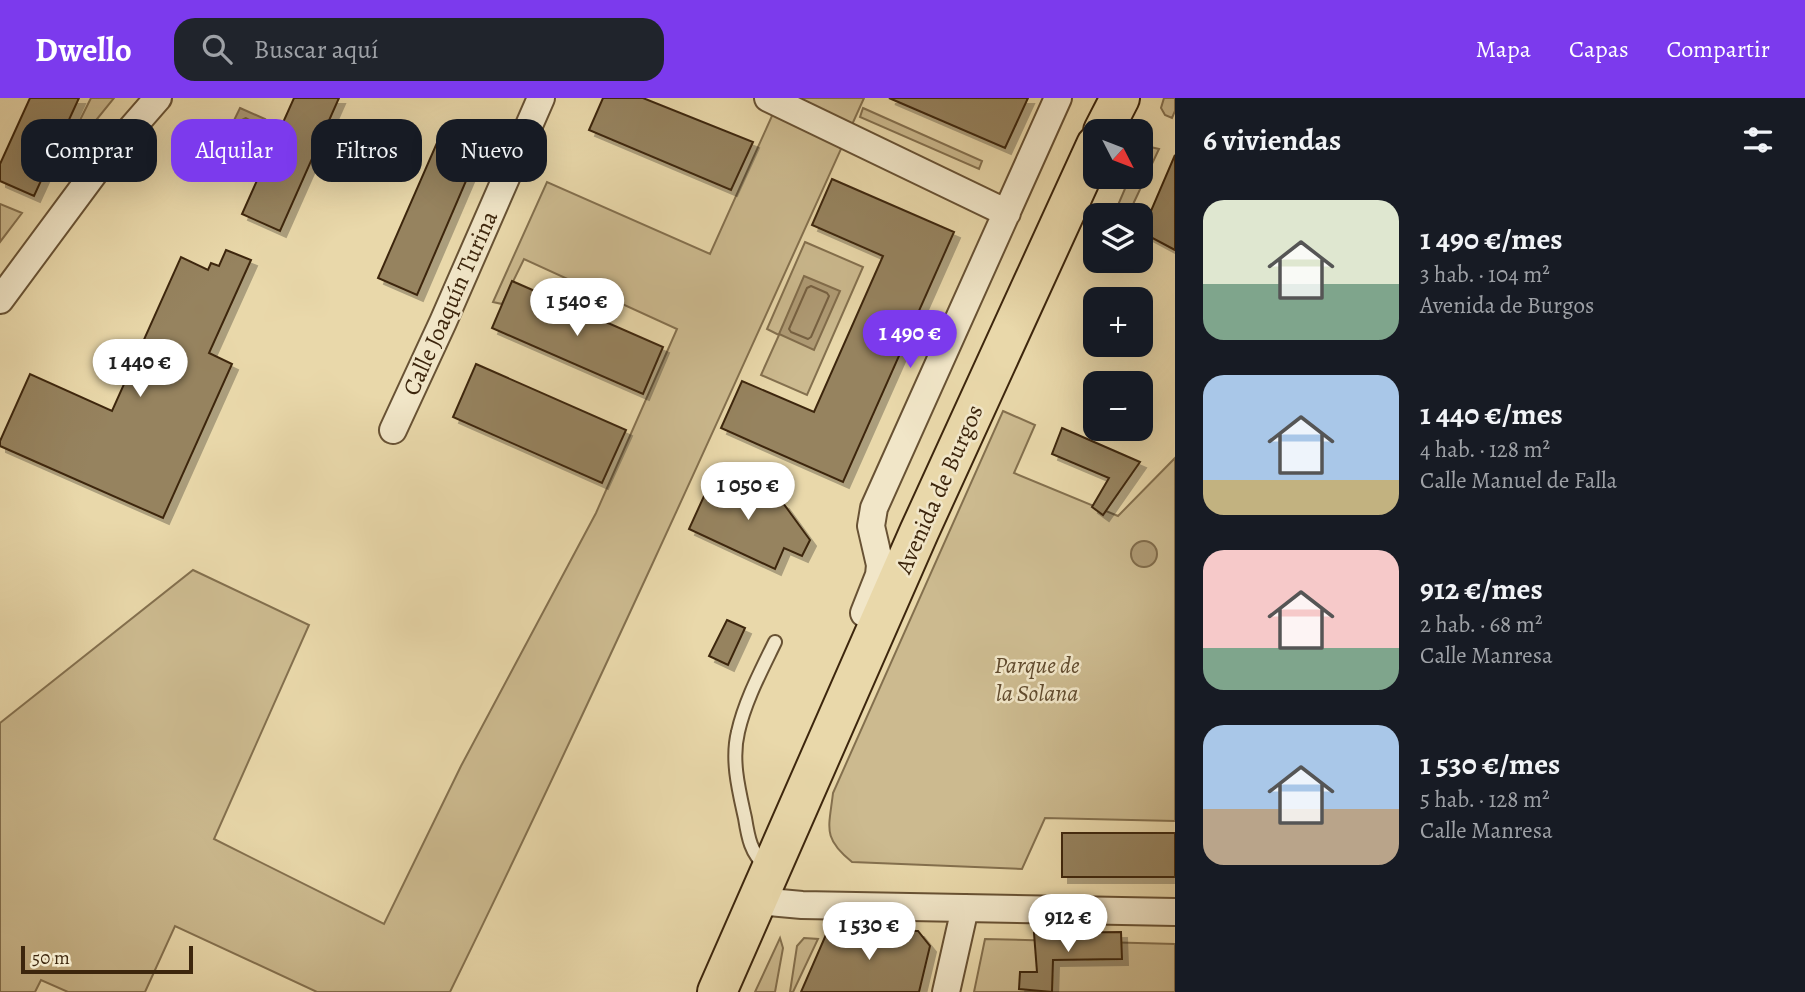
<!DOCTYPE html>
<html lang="es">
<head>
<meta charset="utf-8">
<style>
	:root { --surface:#171b24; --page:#20242c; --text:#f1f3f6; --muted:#9ea1a6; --accent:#7c3aed }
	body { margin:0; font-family:Alegreya,serif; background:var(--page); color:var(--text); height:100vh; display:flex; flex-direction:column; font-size:26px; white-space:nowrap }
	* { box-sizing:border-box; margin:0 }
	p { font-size:23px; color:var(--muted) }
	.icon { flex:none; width:38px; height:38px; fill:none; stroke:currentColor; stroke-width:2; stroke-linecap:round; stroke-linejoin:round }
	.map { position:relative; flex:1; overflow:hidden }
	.sheet { display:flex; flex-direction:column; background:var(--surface); width:630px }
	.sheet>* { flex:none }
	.hud { position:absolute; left:21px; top:21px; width:665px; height:63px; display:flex; gap:14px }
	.needle { width:46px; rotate:132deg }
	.tools { position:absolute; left:1083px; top:21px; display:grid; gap:14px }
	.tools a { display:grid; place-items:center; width:70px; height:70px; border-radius:14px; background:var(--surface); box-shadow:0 7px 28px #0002; font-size:35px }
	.scale { position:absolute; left:21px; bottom:18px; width:172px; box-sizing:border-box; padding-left:7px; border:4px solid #3d260d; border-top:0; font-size:19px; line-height:24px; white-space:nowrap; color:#3d260d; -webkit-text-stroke:5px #f1e6c8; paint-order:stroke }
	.price { position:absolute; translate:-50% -60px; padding:0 16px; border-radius:24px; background:#fff; color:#222; font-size:23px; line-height:46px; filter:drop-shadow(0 2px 4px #0008) }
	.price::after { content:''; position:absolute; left:50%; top:42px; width:21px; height:16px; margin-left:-10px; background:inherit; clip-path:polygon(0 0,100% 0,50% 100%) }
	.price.on { background:var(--accent); color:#fff }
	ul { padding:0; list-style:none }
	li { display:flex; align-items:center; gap:21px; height:175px; padding:0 28px }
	li span { display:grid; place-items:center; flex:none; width:196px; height:140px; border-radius:21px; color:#555 }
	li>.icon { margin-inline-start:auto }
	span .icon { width:84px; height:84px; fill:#fffc; stroke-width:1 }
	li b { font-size:30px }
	h2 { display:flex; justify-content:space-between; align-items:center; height:84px; padding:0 28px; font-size:30px }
	.tag { padding:0 24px; border-radius:21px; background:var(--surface); box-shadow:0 7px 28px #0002; font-size:24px; line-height:63px }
	.tag.on { background:var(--accent); color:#fff }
	header { display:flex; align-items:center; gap:42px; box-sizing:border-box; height:98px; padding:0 35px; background:var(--accent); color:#fff }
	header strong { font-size:33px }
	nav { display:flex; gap:38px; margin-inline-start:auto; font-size:24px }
	.search { width:490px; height:63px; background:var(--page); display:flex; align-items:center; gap:18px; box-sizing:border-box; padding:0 24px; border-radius:21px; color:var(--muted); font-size:26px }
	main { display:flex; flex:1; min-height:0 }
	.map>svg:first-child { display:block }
	.green { fill:#ccba8f; stroke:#84704e; stroke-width:2 }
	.water { fill:#af9b75; stroke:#816c4b; stroke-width:2 }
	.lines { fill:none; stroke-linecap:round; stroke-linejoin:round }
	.shore { stroke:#766041; stroke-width:2 }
	.building { fill:#96835f; stroke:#3d260d; stroke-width:2; filter:url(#shadow) }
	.lane-casing { stroke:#685234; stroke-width:16 }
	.street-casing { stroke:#685234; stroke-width:30 }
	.primary-casing { stroke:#3d260d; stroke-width:42 }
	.lane { stroke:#f1e6c8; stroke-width:12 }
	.street { stroke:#f1e6c8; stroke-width:26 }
	.primary { stroke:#e9d8aa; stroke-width:38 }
	.labels { text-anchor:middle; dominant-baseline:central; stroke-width:5; stroke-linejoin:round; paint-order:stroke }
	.street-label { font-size:24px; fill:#3d260d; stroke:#f1e6c8 }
	.park-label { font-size:24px; font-style:italic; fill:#614b2e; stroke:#f1e6c8 }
</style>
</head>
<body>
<header>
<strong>Dwello</strong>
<div class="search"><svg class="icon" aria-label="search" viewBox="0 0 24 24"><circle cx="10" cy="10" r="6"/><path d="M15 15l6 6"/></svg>Buscar aquí</div>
<nav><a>Mapa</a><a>Capas</a><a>Compartir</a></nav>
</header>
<main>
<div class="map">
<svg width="1175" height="894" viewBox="0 0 1175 894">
	<defs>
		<filter id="shadow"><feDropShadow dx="6" dy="6" stdDeviation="0" flood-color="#0004"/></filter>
	</defs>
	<rect width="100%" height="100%" fill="#e9d8aa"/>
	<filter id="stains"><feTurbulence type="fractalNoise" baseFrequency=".00286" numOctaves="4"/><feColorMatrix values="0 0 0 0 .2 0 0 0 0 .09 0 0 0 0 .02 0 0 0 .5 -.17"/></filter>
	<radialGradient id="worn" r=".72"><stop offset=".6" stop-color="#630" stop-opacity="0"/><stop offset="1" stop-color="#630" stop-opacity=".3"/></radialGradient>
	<!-- green -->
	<path class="green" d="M91,0h23l-25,31 -11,-5z
		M780,0h84c-135,299 -270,599 -414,894h-133l-142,-66 -30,66h-77l-27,-12 -6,12h-35v-269l193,-153 116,55 -95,214 170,85 77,-158 135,-253 81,-184 -153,-70 -22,45 -9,-2 54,-120 163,72z
		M1164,0h11v13l-3,7 -7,-3 -4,-7z
		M863,10l119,53 -3,8 -119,-52z
		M1146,48l13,3 -31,66h-12l-1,-3 15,-35h11v-25z
		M0,106l22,9 -22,29z
		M805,144l58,25 -56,128 -46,-20 18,-40 -12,-6z
		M1003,313l32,14 -21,48 104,43 57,-58v363l-130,-3 -23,51 -170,-7c-30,-24 -23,-34 -19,-69z
		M780,840l3,10 -8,44h-20z
		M804,840l14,1 -25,53h-3l7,-46z
		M985,841l190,5v48h-201z"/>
	<!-- water -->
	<path class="water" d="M240,10l25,11 -22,46 -15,-6 -4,4 -10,1 -6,-11 10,-9 4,1z
		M804,178l36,15 -26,59 -35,-16z
		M1131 456a13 13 0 1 1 26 0a13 13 0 1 1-26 0Z"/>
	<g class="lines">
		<!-- shore -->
		<path class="shore" d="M246,20l7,4 1,3 -14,28 -3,2 -7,-3 -1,-4 13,-28z
			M811,188l16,7 2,3 -18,41 -3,2 -17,-7 -2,-3 18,-41z"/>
	</g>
	<!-- building -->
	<path class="building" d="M30,0h49l-45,98 -34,-15v-17z
		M294,0h45l-59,133 -38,-17z
		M603,0h40l110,44 -22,48 -142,-60z
		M889,0h139l-23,50z
		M443,31l38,17 -64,149 -39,-17z
		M1175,57v95l-34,-18v-26l10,5z
		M832,81l122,53 -111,250 -122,-54 21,-47 72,31 69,-156 -71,-31z
		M226,152l25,10 -42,93 23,11 -69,154 -163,-72v-5l30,-67 82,37 69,-154 27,13 3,-7 8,3z
		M512,183l151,66 -20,47 -151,-66z
		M476,266l150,66 -24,53 -149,-66z
		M1062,330l78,34 -37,53 -11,-8 17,-29 -57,-24z
		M715,374l68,31 27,37 -8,16 -18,-8 -9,21 -86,-40z
		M727,522l18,8 -17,37 -19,-9z
		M1062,735h113v44h-113z
		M828,832l90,1 12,15 -11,46h-118z
		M1121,834l1,27 -69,1 -1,32 -33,-3 1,-17h17l-3,-39z"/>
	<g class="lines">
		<defs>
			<path id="lane" d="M766,768c-15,-12 -18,-29 -21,-48 -6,-27 -14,-58 -7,-86 7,-31 23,-61 37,-90"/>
			<path id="street" d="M768,0l239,115
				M0,202l103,-139 55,-63
				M393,332l50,-108 98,-224
				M864,515l15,-38 1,-10 -9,-39 3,-18 184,-410
				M758,803l44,4 373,7
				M946,894l19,-84"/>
			<path id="primary" d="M1103,33l17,-33
				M717,894l202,-460 177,-387"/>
		</defs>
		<!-- lane casing -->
		<use href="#lane" class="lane-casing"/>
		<!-- street casing -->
		<use href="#street" class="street-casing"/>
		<!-- primary casing -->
		<use href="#primary" class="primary-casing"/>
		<!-- lane -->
		<use href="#lane" class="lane"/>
		<!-- street -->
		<use href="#street" class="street"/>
		<!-- primary -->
		<use href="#primary" class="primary"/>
	</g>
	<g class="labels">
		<!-- street labels -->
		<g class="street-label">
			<text transform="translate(450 205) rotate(-66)">Calle Joaquín Turina</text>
			<text transform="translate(939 391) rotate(-66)">Avenida de Burgos</text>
		</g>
		<!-- park labels -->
		<g class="park-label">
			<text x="1037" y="567">Parque de<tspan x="1037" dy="28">la Solana</tspan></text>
		</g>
	</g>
	<rect width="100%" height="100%" filter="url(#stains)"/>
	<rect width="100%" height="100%" fill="url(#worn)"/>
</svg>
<div class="tools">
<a><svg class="needle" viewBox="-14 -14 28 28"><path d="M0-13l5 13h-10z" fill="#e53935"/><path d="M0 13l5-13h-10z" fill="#9ea1a6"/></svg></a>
<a><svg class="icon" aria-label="layers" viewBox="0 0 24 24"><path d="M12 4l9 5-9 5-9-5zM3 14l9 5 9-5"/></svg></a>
<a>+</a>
<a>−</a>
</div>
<div class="scale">50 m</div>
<b class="price" style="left:577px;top:240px">1 540 €</b>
<b class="price on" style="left:910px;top:272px">1 490 €</b>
<b class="price" style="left:140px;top:301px">1 440 €</b>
<b class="price" style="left:748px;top:424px">1 050 €</b>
<b class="price" style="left:1068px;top:856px">912 €</b>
<b class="price" style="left:869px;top:864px">1 530 €</b>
<div class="hud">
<a class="tag">Comprar</a>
<a class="tag on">Alquilar</a>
<a class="tag">Filtros</a>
<a class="tag">Nuevo</a>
</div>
</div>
<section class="sheet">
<h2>6 viviendas<svg class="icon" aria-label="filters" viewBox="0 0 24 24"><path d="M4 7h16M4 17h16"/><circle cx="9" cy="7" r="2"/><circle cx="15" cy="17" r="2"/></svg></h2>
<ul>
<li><span style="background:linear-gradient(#dfe7d0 60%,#7fa58c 0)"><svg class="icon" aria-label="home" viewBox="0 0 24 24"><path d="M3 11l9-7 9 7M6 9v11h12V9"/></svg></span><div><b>1 490 €/mes</b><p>3 hab. · 104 m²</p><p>Avenida de Burgos</p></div></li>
<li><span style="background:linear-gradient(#a9c7e8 75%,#c2b280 0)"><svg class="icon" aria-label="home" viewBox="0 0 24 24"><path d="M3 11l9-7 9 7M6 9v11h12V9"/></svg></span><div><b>1 440 €/mes</b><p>4 hab. · 128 m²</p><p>Calle Manuel de Falla</p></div></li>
<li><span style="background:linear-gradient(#f6c9c9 70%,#7fa58c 0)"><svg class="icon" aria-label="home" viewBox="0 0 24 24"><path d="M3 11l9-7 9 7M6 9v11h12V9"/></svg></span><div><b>912 €/mes</b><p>2 hab. · 68 m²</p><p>Calle Manresa</p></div></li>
<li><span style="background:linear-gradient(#a9c7e8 60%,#b9a48a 0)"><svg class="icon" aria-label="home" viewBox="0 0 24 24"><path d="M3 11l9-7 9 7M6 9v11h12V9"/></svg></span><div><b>1 530 €/mes</b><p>5 hab. · 128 m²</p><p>Calle Manresa</p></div></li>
</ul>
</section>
</main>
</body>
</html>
